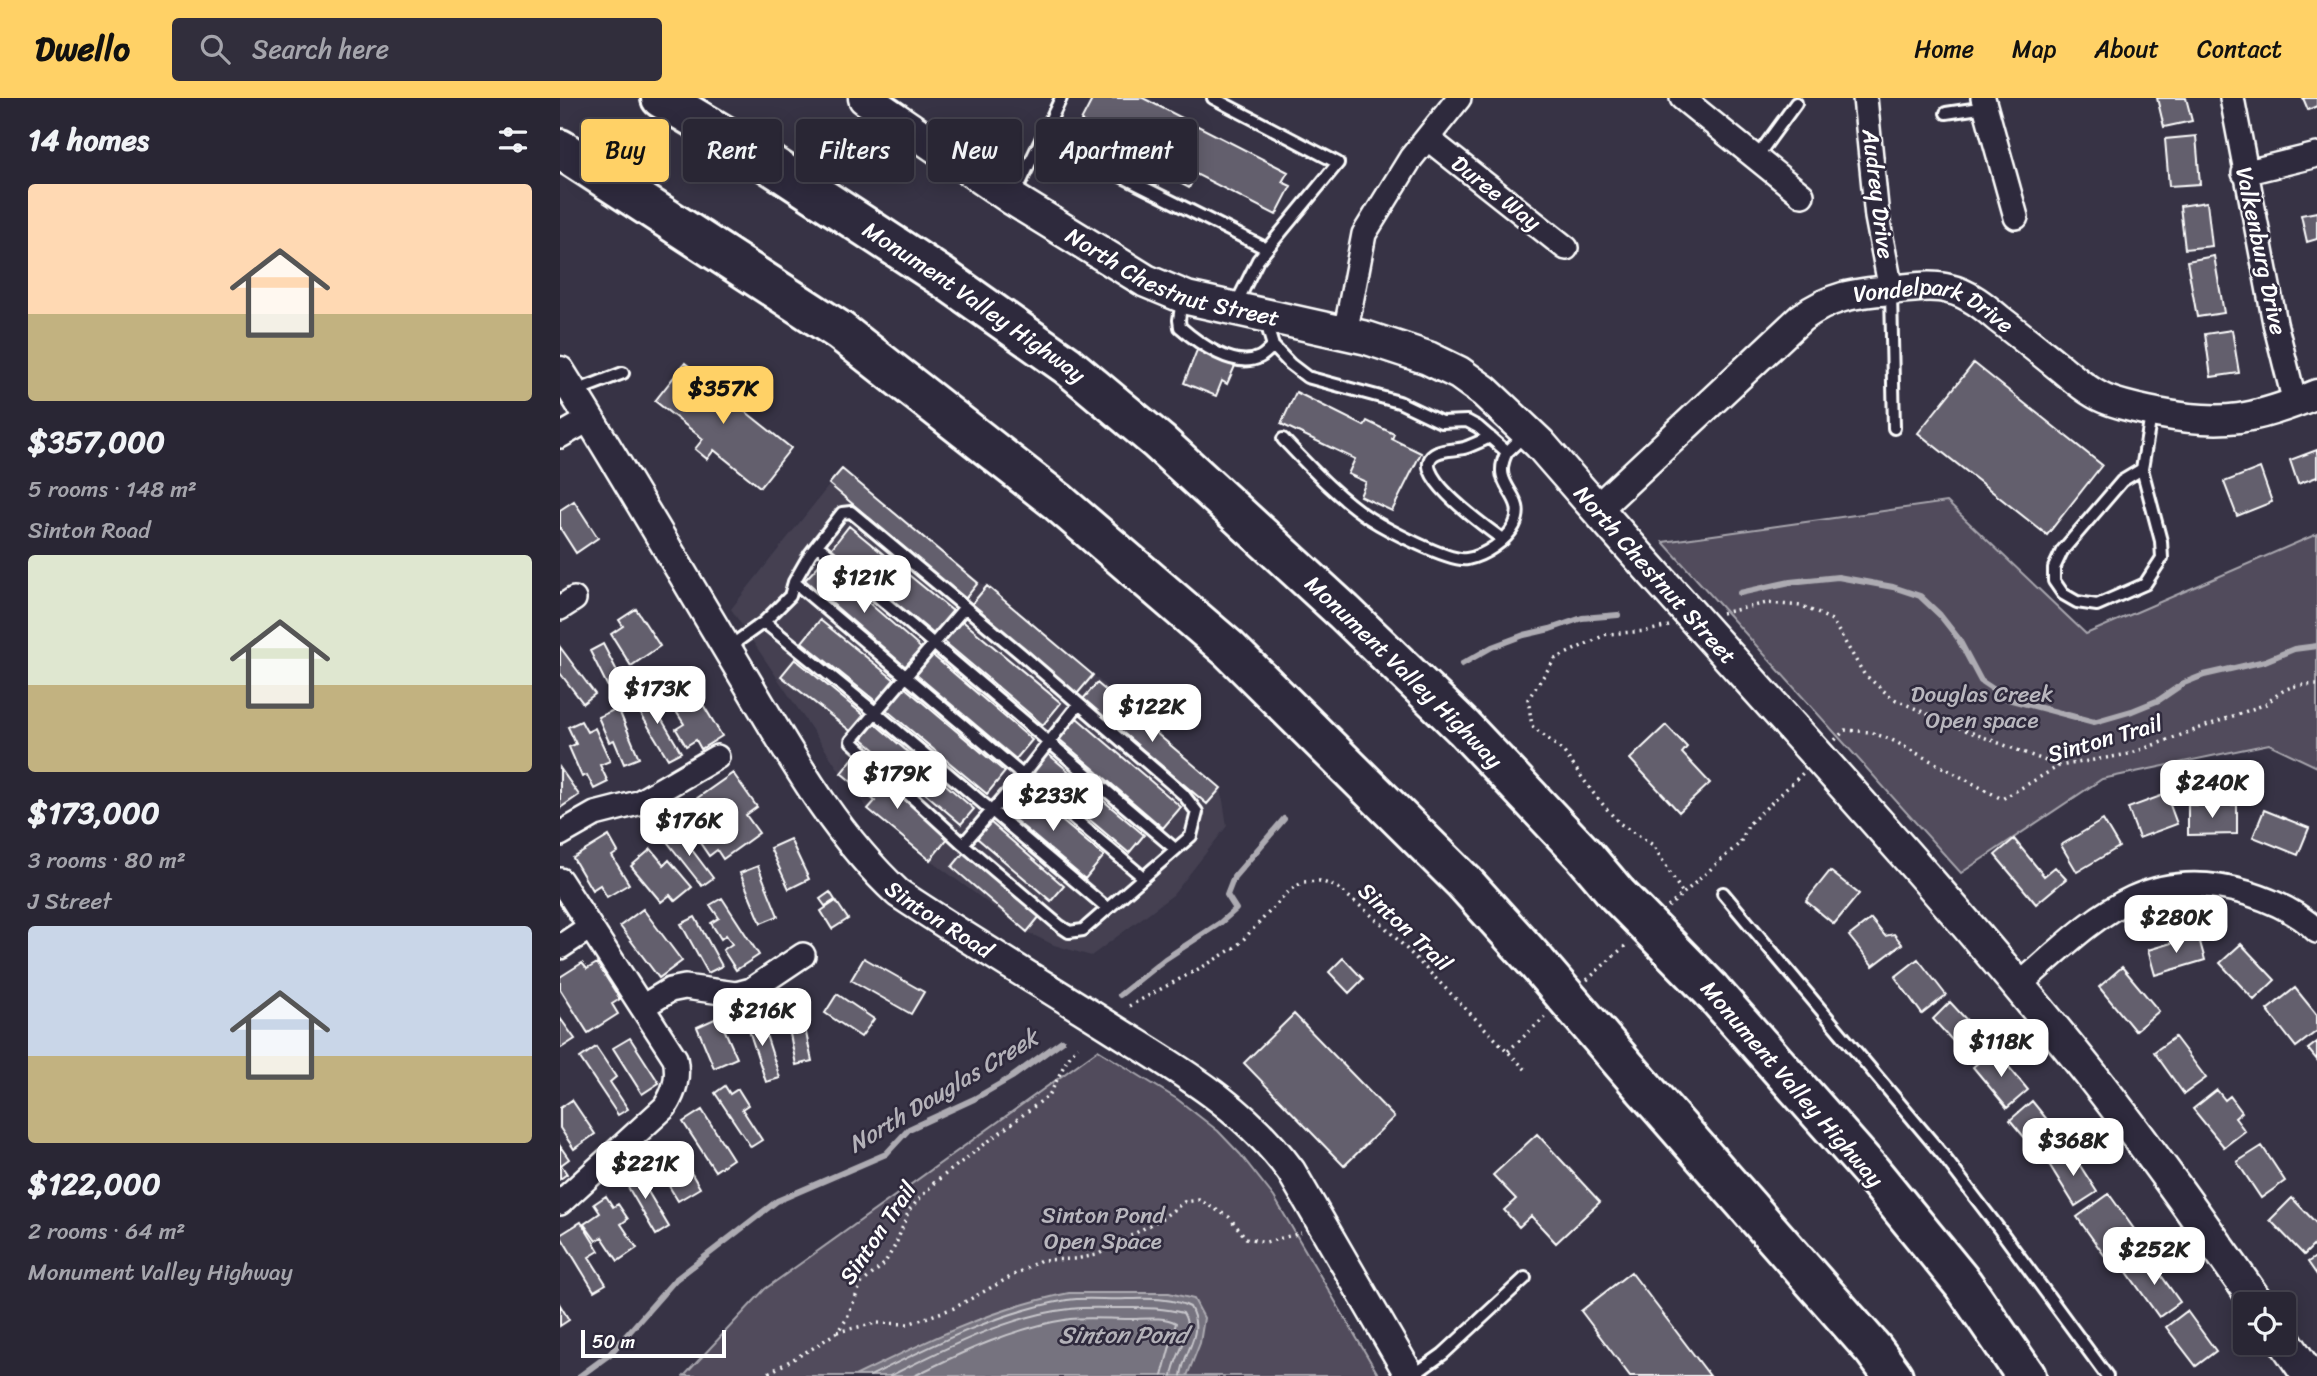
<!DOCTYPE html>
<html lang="en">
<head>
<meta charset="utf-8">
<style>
	:root { --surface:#292634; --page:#312e3c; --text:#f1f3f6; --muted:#a5a5ac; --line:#45434f; --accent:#ffd166 }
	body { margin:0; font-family:Sriracha,sans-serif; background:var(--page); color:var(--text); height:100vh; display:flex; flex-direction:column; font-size:26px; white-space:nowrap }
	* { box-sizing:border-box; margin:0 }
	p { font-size:23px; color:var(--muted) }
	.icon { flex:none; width:38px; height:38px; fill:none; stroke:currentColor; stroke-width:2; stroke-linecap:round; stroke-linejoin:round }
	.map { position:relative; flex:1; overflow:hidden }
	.details { display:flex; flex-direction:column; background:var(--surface); width:560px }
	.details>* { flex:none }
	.guide { position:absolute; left:21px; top:21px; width:665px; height:63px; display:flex; gap:14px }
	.buttons { position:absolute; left:1673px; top:1194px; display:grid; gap:14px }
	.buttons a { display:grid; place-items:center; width:63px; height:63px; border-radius:7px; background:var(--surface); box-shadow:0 4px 18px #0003,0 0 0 2px var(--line); font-size:35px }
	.scale { position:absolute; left:21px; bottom:18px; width:145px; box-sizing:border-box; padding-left:7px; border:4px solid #fff; border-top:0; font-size:19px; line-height:24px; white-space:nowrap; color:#fff; -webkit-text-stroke:5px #2f2a3d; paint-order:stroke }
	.price { position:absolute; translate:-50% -60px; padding:0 16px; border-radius:14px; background:#fff; color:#222; font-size:23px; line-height:46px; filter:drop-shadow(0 2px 4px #0008) }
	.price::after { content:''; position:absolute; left:50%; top:42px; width:21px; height:16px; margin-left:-10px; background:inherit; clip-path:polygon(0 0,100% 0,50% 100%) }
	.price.current { background:var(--accent); color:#111 }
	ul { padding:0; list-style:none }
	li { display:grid; align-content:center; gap:14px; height:371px; padding:0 28px }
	li span { display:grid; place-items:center; height:217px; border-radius:7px; color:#555 }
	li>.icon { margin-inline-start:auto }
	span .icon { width:126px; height:126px; fill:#fffc; stroke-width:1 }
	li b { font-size:30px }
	h2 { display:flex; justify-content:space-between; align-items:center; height:84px; padding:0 28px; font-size:30px }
	.pill { padding:0 24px; border-radius:7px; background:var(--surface); box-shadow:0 4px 18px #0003,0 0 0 2px var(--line); font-size:24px; line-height:63px }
	.pill.current { background:var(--accent); color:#111 }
	header { display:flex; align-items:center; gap:42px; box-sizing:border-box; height:98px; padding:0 35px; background:var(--accent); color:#111 }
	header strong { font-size:33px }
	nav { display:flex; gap:38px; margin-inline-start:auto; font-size:24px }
	.search { width:490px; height:63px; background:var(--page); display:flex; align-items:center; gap:18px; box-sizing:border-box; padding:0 24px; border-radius:7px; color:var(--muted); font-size:26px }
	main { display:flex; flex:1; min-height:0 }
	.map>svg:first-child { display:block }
	.built { fill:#444051 }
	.green { fill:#514c5c; stroke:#a8a6ae; stroke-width:2 }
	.water { fill:#76737f; stroke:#adabb2; stroke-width:2 }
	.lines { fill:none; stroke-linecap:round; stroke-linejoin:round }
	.shore { stroke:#c8c7cc; stroke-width:2 }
	.stream { stroke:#adabb2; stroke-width:6 }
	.building { fill:#635f6d; stroke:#fff; stroke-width:2 }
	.service-casing { stroke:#fff; stroke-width:16 }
	.minor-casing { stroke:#fff; stroke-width:28 }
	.tertiary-casing { stroke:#fff; stroke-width:33 }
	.secondary-casing { stroke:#fff; stroke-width:37 }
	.motorway-casing { stroke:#fff; stroke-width:44 }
	.path { stroke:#fff; stroke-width:3.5; stroke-dasharray:2 5; stroke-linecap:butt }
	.service { stroke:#2f2a3d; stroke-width:10 }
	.minor { stroke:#2f2a3d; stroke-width:23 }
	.tertiary { stroke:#2f2a3d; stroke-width:28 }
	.secondary { stroke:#2f2a3d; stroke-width:32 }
	.motorway { stroke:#2f2a3d; stroke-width:38 }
	.motorway-bridge-casing { stroke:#fff; stroke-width:44; stroke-linecap:butt }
	.motorway-bridge { stroke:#2f2a3d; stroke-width:38 }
	.labels { text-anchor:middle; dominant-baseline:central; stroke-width:5; stroke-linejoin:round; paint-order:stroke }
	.street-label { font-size:23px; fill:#fff; stroke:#2f2a3d }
	.park-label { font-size:23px; fill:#b9b7be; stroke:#2f2a3d }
	.water-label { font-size:24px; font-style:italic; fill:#b4b2b9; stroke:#2f2a3d }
</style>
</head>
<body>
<header>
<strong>Dwello</strong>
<div class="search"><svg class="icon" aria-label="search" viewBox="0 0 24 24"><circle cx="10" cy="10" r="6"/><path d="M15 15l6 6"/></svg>Search here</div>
<nav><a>Home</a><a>Map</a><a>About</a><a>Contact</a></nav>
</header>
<main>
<section class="details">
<h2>14 homes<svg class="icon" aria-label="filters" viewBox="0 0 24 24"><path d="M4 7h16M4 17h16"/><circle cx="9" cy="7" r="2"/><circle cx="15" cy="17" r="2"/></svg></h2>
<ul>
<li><span style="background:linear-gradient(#ffd9b3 60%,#c2b280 0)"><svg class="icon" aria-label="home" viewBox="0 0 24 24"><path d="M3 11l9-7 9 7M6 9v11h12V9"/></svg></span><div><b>$357,000</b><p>5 rooms · 148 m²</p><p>Sinton Road</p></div></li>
<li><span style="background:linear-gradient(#dfe7d0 60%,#c2b280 0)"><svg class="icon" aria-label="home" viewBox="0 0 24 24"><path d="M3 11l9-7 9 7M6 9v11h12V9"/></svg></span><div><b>$173,000</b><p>3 rooms · 80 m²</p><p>J Street</p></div></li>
<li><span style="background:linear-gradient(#c9d6e8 60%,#c2b280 0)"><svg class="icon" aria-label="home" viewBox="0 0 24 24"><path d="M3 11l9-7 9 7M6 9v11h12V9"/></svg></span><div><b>$122,000</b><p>2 rooms · 64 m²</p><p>Monument Valley Highway</p></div></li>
</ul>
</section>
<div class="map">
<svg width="1757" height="1278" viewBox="0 0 1757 1278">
	<rect width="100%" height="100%" fill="#373345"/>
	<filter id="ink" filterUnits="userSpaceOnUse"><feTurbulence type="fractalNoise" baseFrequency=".0143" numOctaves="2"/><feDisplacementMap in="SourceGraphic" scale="14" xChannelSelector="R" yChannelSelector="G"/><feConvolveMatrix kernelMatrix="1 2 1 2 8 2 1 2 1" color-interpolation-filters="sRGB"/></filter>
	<g filter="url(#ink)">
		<!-- built -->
		<path class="built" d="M282,371l251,206 128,113 6,38 -54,69 -82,61 -37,-11 -27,-13 -97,-72 -62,-51 -27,-36 -110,-164z"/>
		<!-- green -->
		<path class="green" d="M1387,404l139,132 231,-100v233l-48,-23 -167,35 -141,94 -298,-331z
			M538,952l79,49 41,32 22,23 34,43 105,179h-695l81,-87z"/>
		<!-- water -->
		<path class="water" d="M509,1195h100l25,6 10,19 -4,25 -13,33h-332c69,-34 138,-68 214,-83z"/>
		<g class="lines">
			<!-- shore -->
			<path class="shore" d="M310,1278c63,-31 128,-64 197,-76 19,-3 40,0 59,-1 21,0 45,-2 64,8 15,27 -6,42 -9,69
				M330,1278c54,-27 120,-61 180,-67 16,-2 33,-1 49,-1 21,0 43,-1 64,5 13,20 -9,42 -11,63
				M354,1278c48,-24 102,-49 156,-57 19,-2 40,0 59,0 15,0 34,-3 47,4l-14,53"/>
			<!-- stream -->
			<path class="stream" d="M1180,495l50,-11 48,-5 55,10 27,9 20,19 18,23 23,43 27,18 86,23 38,-11 27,-11 25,-17 20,-8 61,-14 29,-12 23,-3
				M902,566l30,-17 32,-12 26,-6 32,-11 36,-3
				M560,897l45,-36 55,-36 16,-14 -9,-14 7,-18 50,-58
				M20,1278l30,-22 65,-74 102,-79 109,-47 23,-25 65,-30 38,-22 50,-36"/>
		</g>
		<!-- building -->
		<path class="building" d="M533,0h50l145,74 -6,10 9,4 -15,29 -80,-41 -7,14 -28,-15 5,-9 -85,-43z
			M1597,0h29l6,23 -28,6z
			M1743,0h14v8l-9,4z
			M1636,38l4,48 -31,2 -4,-47z
			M1647,104l5,44 -27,3 -5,-43z
			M1757,114v27l-10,3 -6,-27z
			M1654,158l10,57 -27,4 -10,-56z
			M1672,232l7,43 -28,4 -6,-43z
			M637,252l38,16 -8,18 -5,-3 -6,15 -32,-13z
			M125,265l106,85 -31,39 -46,-37 -7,9 -12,-10 8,-10 -48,-38z
			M1414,265l128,102 -55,70 -129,-102z
			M736,294l68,34 3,-5 27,13 -2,5 29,14 -29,58 -32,-15 6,-14 -18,-8 7,-15 -74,-35z
			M1757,352v27l-19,7 -8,-24z
			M1700,370l12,34 -35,14 -13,-34z
			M282,371l136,114 -13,16 -136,-115z
			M14,403l24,37 -22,15 -16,-25v-18z
			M289,428l105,86 -19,23 -104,-86z
			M262,464l101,88 -16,18 -102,-88z
			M427,488l106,89 -16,19 -106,-89z
			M76,511l24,37 -29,20 -20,-32 12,-8 -4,-6z
			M399,520l102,85 -18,22 -102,-86z
			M260,522l76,61 -18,22 -76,-61z
			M43,546l24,46 -14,7 -23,-46z
			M0,549l35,47 -12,9 -23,-30z
			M370,555l102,87 -16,19 -103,-87z
			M235,561l71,58 -13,16 -72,-57z
			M127,580l35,58 -21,13 -5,-9 -10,6 -10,-17 8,-5 -20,-32z
			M537,585l124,105 -14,16 -124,-105z
			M343,588l102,86 -18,22 -103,-86z
			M86,595l35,59 -13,7 -35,-58z
			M58,610l21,50 -15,6 -10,-24 -5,2 -11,-25z
			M517,620l104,89 -18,21 -104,-89z
			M21,623l6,11 8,-4 15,33 -10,4 8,17 -14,7 -7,-14 -5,2 -13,-30 7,-3 -8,-17z
			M313,624l101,87 -13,15 -101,-87z
			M1106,627l21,22 -5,6 28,30 -31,29 -49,-53z
			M487,655l97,82 -15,18 -97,-82z
			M294,659l95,80 -19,23 -62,-51 7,-8 -34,-28z
			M0,670l19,27 -19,13z
			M173,675l24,34 -11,8 13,18 -36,26 -6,-9 -8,6 -13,-19 8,-5 -18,-26z
			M460,688l84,70 -19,23 -83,-70z
			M1606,696l11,30 -38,14 -11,-30z
			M1628,707h49v29l-49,1z
			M1704,712l45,18 -11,27 -45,-18z
			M1543,722l16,27 -42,25 -16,-27z
			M430,724l74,64 -13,15 -74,-63z
			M117,732l36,48 -11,8 -37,-47z
			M49,738l9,16 -6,4 17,28 -22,13 -7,-12 -8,5 -19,-32z
			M230,741l19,40 -20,10 -19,-41z
			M1454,741l30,37 11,-9 11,12 -30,25 -41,-49z
			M91,751l13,16 5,-5 23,27 -17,14 -5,-6 -9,7 -30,-36z
			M405,753l75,65 -13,16 -75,-65z
			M198,768l20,50 -17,7 -21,-50z
			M1270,773l29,23 -25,30 -28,-23z
			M270,794l5,8 -10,6 -5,-7z
			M162,800l37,57 -23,15 -13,-20 9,-6 -6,-9 -5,4 -10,-16 8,-5 -9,-13z
			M276,803l12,18 -16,10 -11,-18z
			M83,811l39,52 -23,17 -39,-52z
			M135,819l27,49 -14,7 -27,-49z
			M1311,821l14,17 9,-2 8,10 -29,22 -24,-30z
			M1638,837l7,25 -50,15 -7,-25z
			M1681,846l34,36 -21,20 -34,-37z
			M304,860l60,34 -13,22 -60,-34z
			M783,860l20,21 -14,14 -20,-21z
			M1358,861l28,36 -24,19 -27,-37z
			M22,865l5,6 10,-6 23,36 -8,5 6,10 -30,19 -28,-44v-12z
			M1562,869l37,44 -24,20 -36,-44z
			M1735,890l22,27v16l-21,16 -29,-37z
			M277,896l37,25 -13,18 -36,-24z
			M1390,904l37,40 -18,17 -36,-40z
			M240,907l12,56 -16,4 -11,-57z
			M199,915l21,65 -14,4 -21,-64z
			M734,916l100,103 -50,49 -100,-103z
			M159,919l18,41 -23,10 -17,-41z
			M0,920l15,21 -14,9 -1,-1z
			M1615,939l31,41 -22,16 -30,-42z
			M70,940l29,45 -17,11 -29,-46z
			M1757,944v18l-9,-11z
			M36,949l20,30 -6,5 18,27 -10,6 -38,-57z
			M1434,951l34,41 -21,18 -34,-41z
			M165,988l5,8 8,-5 10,16 -6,4 20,31 -11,7 -36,-54z
			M1657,992l8,10 5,-4 12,16 -7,6 10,13 -21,16 -31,-38z
			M12,1002l23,34 -21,15 -14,-21v-20z
			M1472,1003l30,37 -22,18 -30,-36z
			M142,1012l31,49 -18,12 -32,-49z
			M977,1036l63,68 -44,41 -25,-27 -12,11 -15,-17 12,-11 -23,-24z
			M114,1045l26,45 -22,13 -27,-45z
			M0,1048l9,13 -8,6 6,9 -7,5z
			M1702,1048l23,35 -24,17 -24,-36z
			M1510,1052l27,42 -22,14 -26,-42z
			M74,1070l35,59 -13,8 -35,-60z
			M1549,1096l30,42 -32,23 -30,-42z
			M46,1098l7,11 5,-3 10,15 -7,5 16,24 -19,13 -16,-24 -6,4 -12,-17 16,-11 -6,-9z
			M1732,1100l25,26v18l-13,13 -34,-35z
			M21,1124l18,29 -10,6 17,27 -12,7 -34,-56z
			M1757,1158v19l-9,-13z
			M1588,1159l32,45 -21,15 -32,-45z
			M1071,1174l79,104h-80l-49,-65z
			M0,1207l9,15 -9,6z
			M1627,1213l29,40 -20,15 -30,-39z"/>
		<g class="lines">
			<defs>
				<path id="service" d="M653,0l125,65 -80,97 -22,44
					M1386,15l40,-6
					M483,39l224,112
					M1196,60l40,-55
					M454,98l47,-98
					M1331,195l3,135
					M622,202l-3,20 1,7c18,16 55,43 80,30 4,-2 9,-7 13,-11
					M705,221l8,27 17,18 17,13 92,25 42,20 26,-1 11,6 29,25 19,-18
					M16,293l47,-18
					M930,339c-9,4 -17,8 -26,11 -8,2 -19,1 -27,5 -35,16 53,77 65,86
					M723,341c27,28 54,58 86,79 17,11 80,44 98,41 17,-3 39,-18 47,-33 16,-32 -26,-38 -7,-74
					M1582,371l-20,12 -60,70 -8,17v13l9,13 14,8 20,3 48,-21 17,-26 -1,-17 -19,-72 9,-54
					M257,447l358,304
					M234,484l349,295
					M204,524l112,91 231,195
					M169,549l35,-25 26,-26 4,-14 16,-28 32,-41 9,-1 169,141 163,141 14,18 -6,24 -108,94 -14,2 -9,-6 -97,-82 -112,-103 114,-134
					M403,746l60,-69 56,-71
					M1163,795l219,261 61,80 104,142
					M852,1278l31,-22 82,-76"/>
				<path id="minor" d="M1122,0l120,97
					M1305,0l12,119 14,73
					M1423,0l33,119
					M1672,0l43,225 20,80
					M867,40l139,110
					M1684,75l73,-18
					M785,236l19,-100 47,-76 48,-60
					M0,338l30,-17
					M0,510l14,-9
					M0,736l35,-20 43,-11 79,-46
					M0,782l115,178c4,19 0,33 -10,49l-105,96
					M0,849l30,-20
					M1458,888c73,-63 124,-124 229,-93 26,8 51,19 70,38
					M82,909l28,-17 15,-3 51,7 15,-4 52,-35"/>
				<g id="tertiary">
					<path id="s1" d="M0,273c62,99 121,201 181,301 47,78 90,159 157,221 69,46 141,89 211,133 69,44 133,78 182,145l119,205"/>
					<path id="s2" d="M1036,412l205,-192c30,-22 53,-25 90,-28 18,-2 40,-6 58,-1 19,4 36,18 50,30 21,16 42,33 63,50 13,11 27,23 43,30 17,7 34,10 52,14 67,13 97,7 160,-19"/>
				</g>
				<g id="secondary">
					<path id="s3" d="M305,0l148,101 133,82 41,17 180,40 61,20 31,15 25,18 56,53c183,212 378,413 552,632 58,74 112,151 166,228"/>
					<path d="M1724,1242l25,36"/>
				</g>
				<g id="motorway">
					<path id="s4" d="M101,0l84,50 197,129 125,88 92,77 185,170 120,116 120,127 33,39"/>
					<path d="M0,51l280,182 217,170 172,148 235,233 73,81"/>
					<path d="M1151,892l159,180 93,114 63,92"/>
					<path d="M1084,990l229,261 20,27"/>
				</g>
			</defs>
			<!-- service casing -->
			<use href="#service" class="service-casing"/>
			<!-- minor casing -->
			<use href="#minor" class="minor-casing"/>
			<!-- tertiary casing -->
			<use href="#tertiary" class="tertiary-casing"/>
			<!-- secondary casing -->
			<use href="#secondary" class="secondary-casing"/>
			<!-- motorway casing -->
			<use href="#motorway" class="motorway-casing"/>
			<!-- path -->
			<path class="path" d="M1162,515l45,-10 35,3 30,14 32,54 28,24 60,27 107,41
				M1109,528l-22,5 -40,3 -52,25 -27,40 4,27 31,25 31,43 25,29 34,22 30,49
				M1275,642l10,-10 25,2 22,8 110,59 57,-33 70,-12 137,-50c18,-16 26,-20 51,-19
				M1108,809l72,-64 9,-19 54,-51
				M1027,882l39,-35
				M569,908l77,-41 31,-19 54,-57 13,-7 16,-1 17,6 45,37 144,146
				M948,953l37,-34
				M277,1234l39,-9 32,1 46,-16 87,-48 34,-1 22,-4 67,-38 20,-15 15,-2 30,17 17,21 20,4 35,-9
				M203,1278l50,-28 24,-16 9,-12 15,-36 23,-20 12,-20 13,-34 25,-27 115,-88c10,-16 15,-36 29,-49"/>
			<!-- service -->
			<use href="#service" class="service"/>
			<!-- minor -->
			<use href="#minor" class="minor"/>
			<!-- tertiary -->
			<use href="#tertiary" class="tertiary"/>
			<!-- secondary -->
			<use href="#secondary" class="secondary"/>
			<!-- motorway -->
			<use href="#motorway" class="motorway"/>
			<defs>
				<path id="motorway-bridge" d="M1057,796l94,96
					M977,865l107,125"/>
			</defs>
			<!-- motorway-bridge casing -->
			<use href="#motorway-bridge" class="motorway-bridge-casing"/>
			<!-- motorway-bridge -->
			<use href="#motorway-bridge" class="motorway-bridge"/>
		</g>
	</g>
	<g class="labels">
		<!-- street labels -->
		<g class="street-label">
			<text transform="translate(936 95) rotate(38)">Duree Way</text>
			<text transform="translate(1318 96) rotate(83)">Audrey Drive</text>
			<text transform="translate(1701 153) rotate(78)">Valkenburg Drive</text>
			<text stroke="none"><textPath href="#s3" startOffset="359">North Chestnut Street</textPath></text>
			<text stroke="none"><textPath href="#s4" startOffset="374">Monument Valley Highway</textPath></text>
			<text stroke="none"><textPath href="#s2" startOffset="424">Vondelpark Drive</textPath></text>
			<text stroke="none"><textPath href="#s3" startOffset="945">North Chestnut Street</textPath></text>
			<text stroke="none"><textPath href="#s4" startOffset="942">Monument Valley Highway</textPath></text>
			<text transform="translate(1545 641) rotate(-16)">Sinton Trail</text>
			<text stroke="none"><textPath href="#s1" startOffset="672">Sinton Road</textPath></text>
			<text transform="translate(845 829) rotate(43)">Sinton Trail</text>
			<text transform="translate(1232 986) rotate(49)">Monument Valley Highway</text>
			<text transform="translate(318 1135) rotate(-56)">Sinton Trail</text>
		</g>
		<!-- park labels -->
		<g class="park-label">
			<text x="1422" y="596">Douglas Creek<tspan x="1422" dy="26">Open space</tspan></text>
			<text x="543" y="1117">Sinton Pond<tspan x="543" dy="26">Open Space</tspan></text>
		</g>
		<!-- water labels -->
		<g class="water-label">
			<text transform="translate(383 993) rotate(-31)">North Douglas Creek</text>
			<text x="563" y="1237">Sinton Pond</text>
		</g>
	</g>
</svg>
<div class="buttons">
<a><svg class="icon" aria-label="locate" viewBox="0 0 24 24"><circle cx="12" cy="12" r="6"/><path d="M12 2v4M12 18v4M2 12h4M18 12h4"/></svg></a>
</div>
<div class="scale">50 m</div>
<b class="price current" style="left:163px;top:328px">$357K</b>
<b class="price" style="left:304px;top:517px">$121K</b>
<b class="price" style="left:97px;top:628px">$173K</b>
<b class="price" style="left:592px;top:646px">$122K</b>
<b class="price" style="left:337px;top:713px">$179K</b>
<b class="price" style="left:1652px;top:722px">$240K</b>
<b class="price" style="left:493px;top:735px">$233K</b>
<b class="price" style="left:129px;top:760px">$176K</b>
<b class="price" style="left:1616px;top:857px">$280K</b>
<b class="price" style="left:202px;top:950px">$216K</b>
<b class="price" style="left:1441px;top:981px">$118K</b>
<b class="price" style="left:1513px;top:1080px">$368K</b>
<b class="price" style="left:85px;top:1103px">$221K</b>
<b class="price" style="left:1594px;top:1189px">$252K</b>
<div class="guide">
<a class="pill current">Buy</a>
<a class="pill">Rent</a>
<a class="pill">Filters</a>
<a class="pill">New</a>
<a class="pill">Apartment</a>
</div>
</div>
</main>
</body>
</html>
